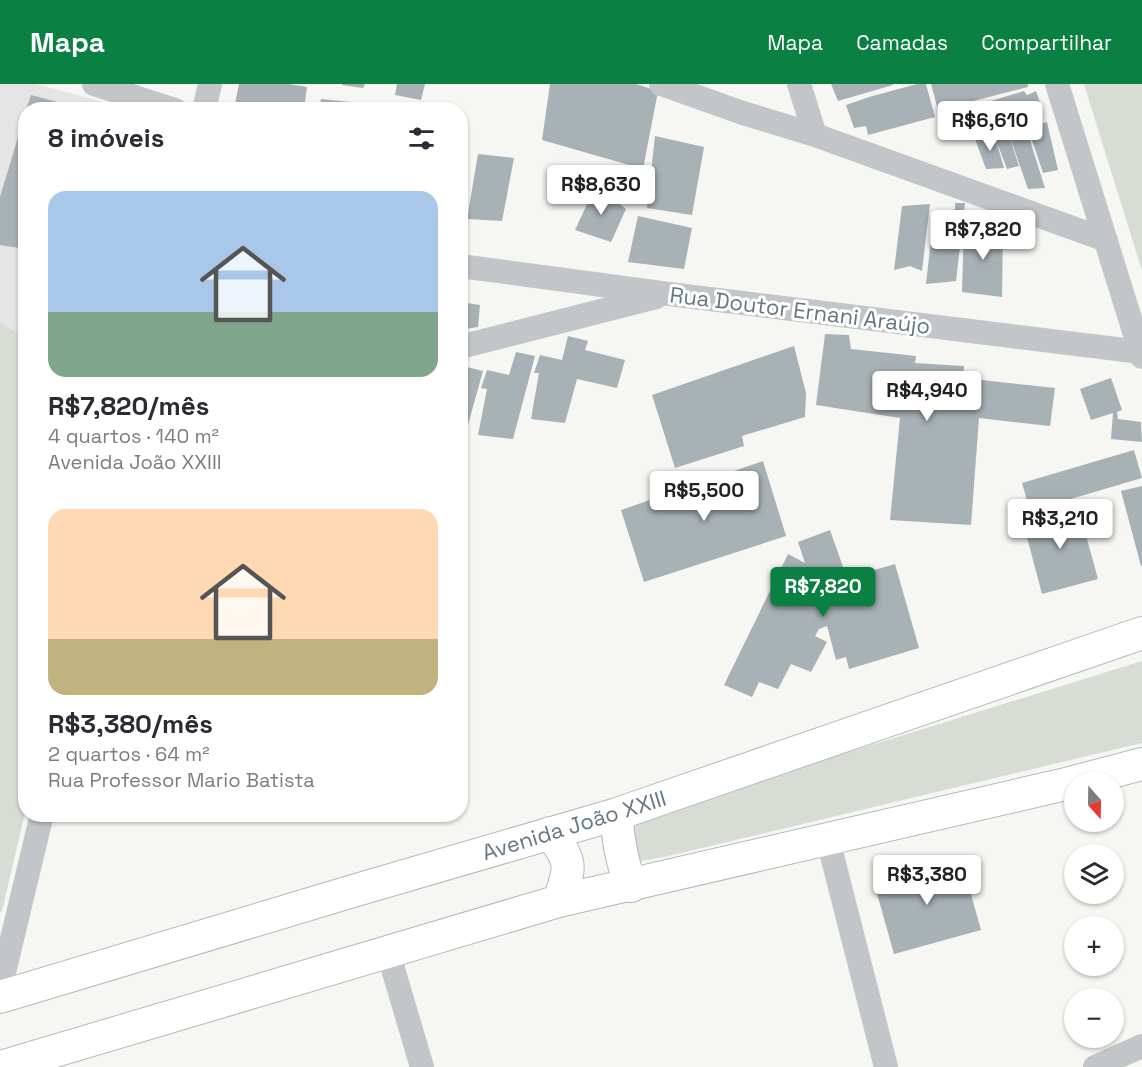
<!DOCTYPE html>
<html lang="pt">
<head>
<meta charset="utf-8">
<style>
	:root { --surface:#fff; --page:#f2f2f3; --text:#2b2b33; --muted:#7c7c81; --accent:#0b8043 }
	body { margin:0; font-family:"Space Grotesk",sans-serif; background:var(--page); color:var(--text); height:100vh; display:flex; flex-direction:column; font-size:22px; white-space:nowrap }
	* { box-sizing:border-box; margin:0 }
	p { font-size:20px; color:var(--muted) }
	.icon { flex:none; width:33px; height:33px; fill:none; stroke:currentColor; stroke-width:2; stroke-linecap:round; stroke-linejoin:round }
	.map { position:relative; flex:1; overflow:hidden }
	.details { position:absolute; left:18px; top:18px; width:450px; height:720px; display:flex; flex-direction:column; background:var(--surface); border-radius:24px; box-shadow:0 2px 4px #0004 }
	.details>* { flex:none }
	.needle { width:39px; rotate:160deg }
	.tools { position:absolute; left:1064px; top:688px; display:grid; gap:12px }
	.tools a { display:grid; place-items:center; width:60px; height:60px; border-radius:50%; background:var(--surface); box-shadow:0 2px 4px #0004; font-size:30px }
	.price { position:absolute; translate:-50% -51px; padding:0 14px; border-radius:6px; background:#fff; color:#222; font-size:20px; line-height:39px; filter:drop-shadow(0 2px 3px #0008) }
	.price::after { content:''; position:absolute; left:50%; top:36px; width:18px; height:14px; margin-left:-9px; background:inherit; clip-path:polygon(0 0,100% 0,50% 100%) }
	.price.selected { background:var(--accent); color:#fff }
	ul { padding:0; list-style:none }
	li { display:grid; align-content:center; gap:12px; height:318px; padding:0 30px }
	li span { display:grid; place-items:center; height:186px; border-radius:18px; color:#555 }
	li>.icon { margin-inline-start:auto }
	span .icon { width:108px; height:108px; fill:#fffc; stroke-width:1 }
	li b { font-size:26px }
	h2 { display:flex; justify-content:space-between; align-items:center; height:72px; padding:0 30px; font-size:26px }
	header { display:flex; align-items:center; gap:36px; box-sizing:border-box; height:84px; padding:0 30px; background:var(--accent); color:#fff }
	header strong { font-size:28px }
	nav { display:flex; gap:33px; margin-inline-start:auto; font-size:21px }
	.map>svg:first-child { display:block }
	.built { fill:#e4e5e4 }
	.green { fill:#d7ddd4 }
	.building { fill:#a8b1b6 }
	.lines { fill:none; stroke-linecap:round; stroke-linejoin:round }
	.major-casing { stroke:#b5b9bd; stroke-width:34 }
	.minor { stroke:#c2c6c9; stroke-width:24 }
	.major { stroke:#fff; stroke-width:32 }
	.labels { text-anchor:middle; dominant-baseline:central; stroke-width:6; stroke-linejoin:round; paint-order:stroke }
	.street-label { font-size:22px; fill:#657684; stroke:#fff }
</style>
</head>
<body>
<header>
<strong>Mapa</strong>
<nav><a>Mapa</a><a>Camadas</a><a>Compartilhar</a></nav>
</header>
<div class="map">
<svg width="1142" height="983" viewBox="0 0 1142 983">
	<rect width="100%" height="100%" fill="#f6f6f3"/>
	<!-- built -->
	<path class="built" d="M0,0h36l93,25 -103,1 -1,229 -25,-17z"/>
	<!-- green -->
	<path class="green" d="M1084,0h58v187z
		M0,238l26,17v470l-24,102 -2,1z
		M1142,577v82l-478,114 -30,5 -5,-33 27,-17z"/>
	<!-- building -->
	<path class="building" d="M239,0h50l18,3 -3,23h-38l-31,-6z
		M342,0h23l-2,4 -21,-3z
		M397,0h28l-4,16 -26,-5z
		M550,0h86l22,7 -15,78 -101,-29z
		M831,0h62v1l-55,16z
		M917,0h9l9,33 -67,18 -2,-9 -12,2 -8,-23 23,-8z
		M931,0h97v3l-90,23z
		M1024,7l3,4 9,-4 5,14 -11,5 2,7 -46,13v4l-13,3 -5,-29z
		M31,11l53,14v1h-58z
		M321,15l50,5 -1,6h-51z
		M25,30h1v135l-26,-4v-48z
		M1047,38l11,48 -15,3 -15,-45z
		M1008,48l11,34 -12,3 -12,-32z
		M994,49l10,35 -18,1 -11,-30z
		M1028,50l17,54 -17,1 -17,-49z
		M655,52l49,11 -12,68 -45,-7z
		M478,70l36,4 -12,63 -35,-2z
		M596,101l30,24 -15,33 -36,-12z
		M955,119h10l-9,78 -30,3 8,-71h21z
		M930,120l-8,67 -12,-5 -16,4 8,-64z
		M638,132l54,12 -8,41 -56,-7z
		M964,142l39,1 -1,70 -40,-5z
		M460,218l20,3 -2,22 -18,3z
		M825,250l24,1 2,14 65,7 -1,7 49,3 -1,12 92,10 -5,38 -71,-8 -8,107 -81,-5 10,-102 -84,-13z
		M568,252l20,5 -3,9 40,10 -8,28 -40,-9 -12,44 -34,-4 8,-46h-5l6,-18 22,5z
		M794,262l12,47 -1,24 -63,19 2,10 -69,22 -23,-73z
		M516,268l19,4 -22,83 -35,-4 9,-46 -6,-1 6,-18 22,5z
		M463,282l20,5 -22,79 -1,-75z
		M1111,294l11,32 -5,2 1,7 23,3 1,20 -31,-3 2,-26 -22,7 -11,-31z
		M1134,366l8,28 -112,33 -8,-28z
		M763,377l23,75 -142,46 -23,-72z
		M1142,402v80h-1l-20,-75z
		M1078,422l20,73 -56,15 -19,-72z
		M830,446l17,48 48,-14 24,84 -70,21 -3,-12 -10,3 -9,-34 -8,3 -4,7 12,6 -16,30 -20,-8 -13,25 -19,-7 -7,15 -28,-12 64,-131 17,9 -7,-21z
		M961,775l20,71 -87,24 -20,-71z"/>
	<g class="lines">
		<defs>
			<path id="major" d="M617,730c0,25 5,48 14,72
				M550,749c24,31 20,34 9,68
				M0,913l353,-106 264,-77 525,-181
				M1,983l558,-166 507,-117 76,-20"/>
		</defs>
		<!-- major casing -->
		<use href="#major" class="major-casing"/>
		<!-- minor -->
		<path class="minor" d="M94,0l81,26
			M661,0l82,29 72,22 291,105
			M799,0l16,51
			M1057,0l85,273
			M204,26l6,-26
			M460,182l209,28 472,58
			M460,263l196,-50
			M828,756l58,227
			M388,868l34,115
			M0,905l42,-175
			M1095,983l47,-21"/>
		<!-- major -->
		<use href="#major" class="major"/>
	</g>
	<g class="labels">
		<!-- street labels -->
		<g class="street-label">
			<text transform="translate(800 226) rotate(7)">Rua Doutor Ernani Araújo</text>
			<text transform="translate(574 741) rotate(-17)">Avenida João XXIII</text>
		</g>
	</g>
</svg>
<div class="tools">
<a><svg class="needle" viewBox="-14 -14 28 28"><path d="M0-13l5 13h-10z" fill="#e53935"/><path d="M0 13l5-13h-10z" fill="#7c7c81"/></svg></a>
<a><svg class="icon" aria-label="layers" viewBox="0 0 24 24"><path d="M12 4l9 5-9 5-9-5zM3 14l9 5 9-5"/></svg></a>
<a>+</a>
<a>−</a>
</div>
<b class="price" style="left:990px;top:68px">R$6,610</b>
<b class="price" style="left:601px;top:132px">R$8,630</b>
<b class="price" style="left:983px;top:177px">R$7,820</b>
<b class="price" style="left:927px;top:338px">R$4,940</b>
<b class="price" style="left:704px;top:438px">R$5,500</b>
<b class="price" style="left:1060px;top:466px">R$3,210</b>
<b class="price selected" style="left:823px;top:534px">R$7,820</b>
<b class="price" style="left:927px;top:822px">R$3,380</b>
<section class="details">
<h2>8 imóveis<svg class="icon" aria-label="filters" viewBox="0 0 24 24"><path d="M4 7h16M4 17h16"/><circle cx="9" cy="7" r="2"/><circle cx="15" cy="17" r="2"/></svg></h2>
<ul>
<li><span style="background:linear-gradient(#a9c7e8 65%,#7fa58c 0)"><svg class="icon" aria-label="home" viewBox="0 0 24 24"><path d="M3 11l9-7 9 7M6 9v11h12V9"/></svg></span><div><b>R$7,820/mês</b><p>4 quartos · 140 m²</p><p>Avenida João XXIII</p></div></li>
<li><span style="background:linear-gradient(#ffd9b3 70%,#c2b280 0)"><svg class="icon" aria-label="home" viewBox="0 0 24 24"><path d="M3 11l9-7 9 7M6 9v11h12V9"/></svg></span><div><b>R$3,380/mês</b><p>2 quartos · 64 m²</p><p>Rua Professor Mario Batista</p></div></li>
</ul>
</section>
</div>
</body>
</html>
